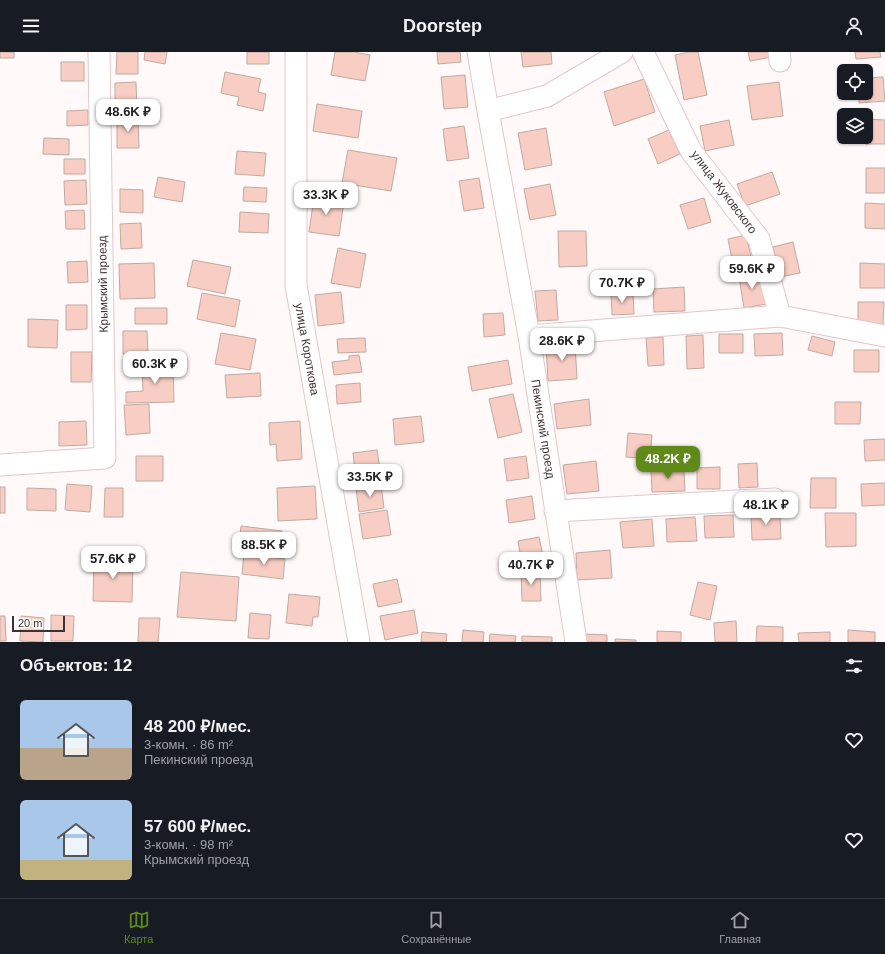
<!DOCTYPE html>
<html lang="ru">
<head>
<meta charset="utf-8">
<style>
	:root { --surface:#171b24; --page:#20242c; --text:#f1f3f6; --muted:#9ea1a6; --line:#363941; --accent:#5f8a19 }
	body { margin:0; font-family:Helvetica,sans-serif; background:var(--page); color:var(--text); height:100vh; display:flex; flex-direction:column; font-size:15px; white-space:nowrap }
	* { box-sizing:border-box; margin:0 }
	p { font-size:13px; color:var(--muted) }
	.icon { flex:none; width:22px; height:22px; fill:none; stroke:currentColor; stroke-width:2; stroke-linecap:round; stroke-linejoin:round }
	.map { position:relative; height:590px; overflow:hidden }
	.side { display:flex; flex-direction:column; background:var(--surface); flex:1 }
	.side>* { flex:none }
	.fabs { position:absolute; left:837px; top:12px; display:grid; gap:8px }
	.fabs a { display:grid; place-items:center; width:36px; height:36px; border-radius:6px; background:var(--surface); box-shadow:0 1px 3px #0004; font-size:20px }
	.scale { position:absolute; left:12px; bottom:10px; width:53px; box-sizing:border-box; padding-left:4px; border:2px solid #3d3233; border-top:0; font-size:11px; line-height:14px; white-space:nowrap; color:#3d3233; -webkit-text-stroke:3px #fff; paint-order:stroke }
	.price { position:absolute; translate:-50% -34px; padding:0 9px; border-radius:8px; background:#fff; color:#222; font-size:13px; line-height:26px; filter:drop-shadow(0 1px 2px #0008) }
	.price::after { content:''; position:absolute; left:50%; top:24px; width:12px; height:9px; margin-left:-6px; background:inherit; clip-path:polygon(0 0,100% 0,50% 100%) }
	.price.selected { background:var(--accent); color:#fff }
	ul { padding:0; list-style:none }
	li { display:flex; align-items:center; gap:12px; height:100px; padding:0 20px }
	li span { display:grid; place-items:center; flex:none; width:112px; height:80px; border-radius:6px; color:#555 }
	li>.icon { margin-inline-start:auto }
	span .icon { width:48px; height:48px; fill:#fffc; stroke-width:1 }
	li b { font-size:17px }
	h2 { display:flex; justify-content:space-between; align-items:center; height:48px; padding:0 20px; font-size:17px }
	header { display:flex; justify-content:space-between; align-items:center; height:52px; padding:0 20px; background:var(--surface); font-size:18px; font-weight:700 }
	.tab-bar { display:flex; justify-content:space-around; align-items:center; height:56px; border-top:1px solid var(--line); background:var(--surface); font-size:11px; color:var(--muted) }
	.tab-bar a { display:grid; justify-items:center; gap:2px }
	.tab-bar .selected { color:var(--accent) }
	.map>svg:first-child { display:block }
	.building { fill:#f8cec4; stroke:#c2a9a2 }
	.lines { fill:none; stroke-linecap:round; stroke-linejoin:round }
	.minor-casing { stroke:#e3c7ca; stroke-width:23 }
	.minor { stroke:#fff; stroke-width:21 }
	.labels { text-anchor:middle; dominant-baseline:central; stroke-width:4; stroke-linejoin:round; paint-order:stroke }
	.street-label { font-size:12px; fill:#3d3233; stroke:#fff }
</style>
</head>
<body>
<header><svg class="icon" aria-label="menu" viewBox="0 0 24 24"><path d="M4 6h16M4 12h16M4 18h16"/></svg>Doorstep<svg class="icon" aria-label="person" viewBox="0 0 24 24"><circle cx="12" cy="8" r="4"/><path d="M4 21q1-7 8-7t8 7"/></svg></header>
<div class="map">
<svg width="885" height="590" viewBox="0 0 885 590">
	<rect width="100%" height="100%" fill="#fff9f9"/>
	<!-- building -->
	<path class="building" d="M0,0h14v6h-14z
		M117,0h21v22h-22z
		M145,0h22l-2,12 -21,-4z
		M247,0h22v12h-22z
		M335,0h19l16,3 -5,26 -34,-6z
		M437,0h23l1,10 -23,2z
		M521,0h30l1,12 -29,3z
		M689,0h9l9,43 -23,5 -9,-45z
		M748,0h23l1,5 -22,4z
		M855,0h25l1,5 -25,2z
		M61,10h23v19h-23z
		M225,20l36,7 -3,13 8,2 -3,17 -26,-6 2,-8 -18,-4z
		M465,23l3,32 -24,2 -3,-32z
		M883,25l2,24 -26,2v-10h7v-15z
		M644,27l11,33 -41,14 -10,-34z
		M136,30l1,30h-22v-29z
		M779,30l4,34 -31,4 -5,-34z
		M317,52l45,7 -4,27 -45,-7z
		M88,58v15l-21,1v-15z
		M117,66h21l1,30h-22z
		M866,67l19,1v24h-20z
		M729,68l5,25 -29,6 -5,-25z
		M464,74l5,32 -22,3 -4,-32z
		M546,76l6,37 -27,5 -7,-37z
		M669,78l11,24 -22,10 -10,-25z
		M44,86l25,1v16l-26,-1z
		M348,98l49,8 -6,33 -49,-8z
		M237,99l29,2 -2,23 -29,-2z
		M64,107h21v15h-21z
		M866,116h19v25h-19z
		M772,120l8,22 -35,12 -8,-22z
		M158,125l27,5 -3,20 -28,-5z
		M479,126l5,30 -20,3 -5,-30z
		M86,128l1,24 -22,1 -1,-24z
		M550,132l6,31 -26,5 -6,-31z
		M244,135l23,1 -1,14 -23,-1z
		M120,137l23,1v23l-23,-1z
		M314,145l30,4 -5,35 -30,-4z
		M704,146l7,24 -23,7 -8,-24z
		M865,151l20,1v25l-20,-1z
		M84,158l1,19h-19l-1,-18z
		M240,160l29,2 -1,19 -29,-1z
		M141,171l1,25 -21,1 -1,-25z
		M558,179h28l1,35 -28,1z
		M746,183l6,26 -19,4 -5,-26z
		M793,190l7,31 -20,4 -7,-30z
		M338,196l28,6 -6,34 -29,-5z
		M193,208l38,7 -6,27 -38,-8z
		M87,209l1,21 -20,1 -1,-21z
		M154,211l1,35 -35,1 -1,-35z
		M860,211l25,1v24h-25z
		M761,221l5,31 -22,4 -5,-31z
		M684,235l1,24 -31,1 -1,-23z
		M556,238l2,30 -20,1 -3,-30z
		M341,240l3,31 -26,3 -3,-31z
		M202,241l38,7 -5,27 -38,-8z
		M633,241l1,21 -22,1 -1,-21z
		M858,250h26l-1,22h-25z
		M66,253h21v24l-21,1z
		M135,256h32v16h-32z
		M503,261l2,22 -21,2 -1,-23z
		M28,267l30,1 -1,28 -29,-1z
		M123,279h24l1,23h-25z
		M221,281l35,6 -6,31 -35,-6z
		M782,281l1,22 -28,1 -1,-22z
		M719,282h24v19h-24z
		M703,283l1,33 -17,1 -1,-33z
		M812,284l23,6 -3,14 -24,-6z
		M663,285l1,28 -16,1 -2,-28z
		M365,286l1,14 -28,1 -1,-14z
		M575,291l2,36 -29,2 -2,-36z
		M854,298h25v22h-25z
		M71,300h21l-1,30h-20z
		M359,303l3,17 -28,3 -2,-13 17,-2v-4z
		M136,306v14l-11,1 -1,-14z
		M508,308l4,24 -40,7 -4,-24z
		M173,311l1,39 -48,1v-11l17,-1 -1,-27z
		M260,321l1,23 -34,2 -2,-23z
		M360,331l1,19 -24,2 -1,-19z
		M513,342l9,38 -24,6 -9,-39z
		M589,347l2,26 -34,4 -3,-25z
		M835,350h26l-1,22h-25z
		M149,352l1,29 -24,2 -2,-30z
		M421,364l3,26 -29,3 -2,-26z
		M86,369l1,24 -28,1v-24z
		M300,369l2,38 -25,2 -1,-17 -6,1 -1,-22z
		M628,381l24,2 -2,24 -24,-2z
		M885,387v21l-20,1 -1,-21z
		M377,398l3,19 -25,3 -2,-19z
		M136,404h27v25h-27z
		M526,404l3,22 -22,3 -3,-22z
		M596,409l3,30 -32,3 -4,-29z
		M757,411l1,24 -19,1 -1,-24z
		M720,415v22h-23v-21z
		M684,417l1,22 -33,1 -1,-22z
		M811,426h25v30h-26z
		M885,431v22l-23,1 -1,-22z
		M67,432l25,2 -2,26 -25,-2z
		M381,433l3,23 -25,4 -3,-24z
		M315,434l2,33 -39,2 -1,-33z
		M0,435h5v26h-5z
		M27,436l29,1v22l-29,-1z
		M105,436h18v29h-19z
		M532,444l3,23 -26,4 -3,-23z
		M387,458l4,25 -28,4 -4,-25z
		M780,461l1,26 -29,1 -1,-26z
		M825,461h31v33l-30,1z
		M733,463l1,22 -29,1 -1,-22z
		M695,465l2,24 -30,1 -1,-23z
		M652,467l2,27 -31,2 -3,-26z
		M241,474l41,5 -2,20 -41,-5z
		M539,485l5,24 -22,4 -4,-24z
		M610,498l2,28 -35,2 -1,-27z
		M244,502l41,5 -2,20 -41,-5z
		M94,507l39,1 -1,42 -39,-1z
		M540,518l1,31h-19l-1,-30z
		M181,520l58,5 -3,44 -59,-4z
		M397,527l5,23 -24,5 -5,-23z
		M698,530l19,4 -7,34 -20,-5z
		M289,542l31,3 -2,20h-5l-1,9 -26,-3z
		M414,558l4,23 -33,7 -5,-24z
		M250,561l21,2 -2,24 -21,-1z
		M51,563l23,1 -1,25h-22z
		M0,564h5l1,25h-6z
		M21,564l23,2 -1,24 -23,-1z
		M139,566h21l-2,24h-20z
		M736,569l1,21h-22l-1,-19z
		M757,574l26,1v15h-27z
		M463,578l21,2 -1,10h-21z
		M848,578l27,2v10h-27z
		M657,579l24,1v10h-24z
		M422,580l25,2 -1,8h-25z
		M830,580v10h-31l-1,-9z
		M490,582l26,2 -1,6h-26z
		M585,582l22,1v7h-22z
		M522,584l30,1v5h-30z
		M615,587l21,1v2h-21z"/>
	<g class="lines">
		<defs>
			<path id="minor" d="M296,0v233l63,357
				M478,0l10,59 41,225 47,306
				M643,0l48,99 68,88 21,77
				M779,0l1,9
				M488,59l59,-15 75,-44
				M529,284l251,-20 105,20
				M0,413l105,-7 -6,-406
				M555,459l220,-12"/>
		</defs>
		<!-- minor casing -->
		<use href="#minor" class="minor-casing"/>
		<!-- minor -->
		<use href="#minor" class="minor"/>
	</g>
	<g class="labels">
		<!-- street labels -->
		<g class="street-label">
			<text transform="translate(724 140) rotate(53)">улица Жуковского</text>
			<text transform="translate(103 232) rotate(-91)">Крымский проезд</text>
			<text transform="translate(307 297) rotate(80)">улица Короткова</text>
			<text transform="translate(543 377) rotate(81)">Пекинский проезд</text>
		</g>
	</g>
</svg>
<div class="fabs">
<a><svg class="icon" aria-label="locate" viewBox="0 0 24 24"><circle cx="12" cy="12" r="6"/><path d="M12 2v4M12 18v4M2 12h4M18 12h4"/></svg></a>
<a><svg class="icon" aria-label="layers" viewBox="0 0 24 24"><path d="M12 4l9 5-9 5-9-5zM3 14l9 5 9-5"/></svg></a>
</div>
<div class="scale">20 m</div>
<b class="price" style="left:128px;top:81px">48.6K ₽</b>
<b class="price" style="left:326px;top:164px">33.3K ₽</b>
<b class="price" style="left:752px;top:238px">59.6K ₽</b>
<b class="price" style="left:622px;top:252px">70.7K ₽</b>
<b class="price" style="left:562px;top:310px">28.6K ₽</b>
<b class="price" style="left:155px;top:333px">60.3K ₽</b>
<b class="price selected" style="left:668px;top:428px">48.2K ₽</b>
<b class="price" style="left:370px;top:446px">33.5K ₽</b>
<b class="price" style="left:766px;top:474px">48.1K ₽</b>
<b class="price" style="left:264px;top:514px">88.5K ₽</b>
<b class="price" style="left:113px;top:528px">57.6K ₽</b>
<b class="price" style="left:531px;top:534px">40.7K ₽</b>
</div>
<section class="side">
<h2>Объектов: 12<svg class="icon" aria-label="filters" viewBox="0 0 24 24"><path d="M4 7h16M4 17h16"/><circle cx="9" cy="7" r="2"/><circle cx="15" cy="17" r="2"/></svg></h2>
<ul>
<li><span style="background:linear-gradient(#a9c7e8 60%,#b9a48a 0)"><svg class="icon" aria-label="home" viewBox="0 0 24 24"><path d="M3 11l9-7 9 7M6 9v11h12V9"/></svg></span><div><b>48 200 ₽/мес.</b><p>3-комн. · 86 m²</p><p>Пекинский проезд</p></div><svg class="icon" aria-label="heart" viewBox="0 0 24 24"><path d="M12 20l-8-8c-3-5 5-10 8-4 3-6 11-1 8 4z"/></svg></li>
<li><span style="background:linear-gradient(#a9c7e8 75%,#c2b280 0)"><svg class="icon" aria-label="home" viewBox="0 0 24 24"><path d="M3 11l9-7 9 7M6 9v11h12V9"/></svg></span><div><b>57 600 ₽/мес.</b><p>3-комн. · 98 m²</p><p>Крымский проезд</p></div><svg class="icon" aria-label="heart" viewBox="0 0 24 24"><path d="M12 20l-8-8c-3-5 5-10 8-4 3-6 11-1 8 4z"/></svg></li>
</ul>
</section>
<nav class="tab-bar">
<a class="selected"><svg class="icon" aria-label="map" viewBox="0 0 24 24"><path d="M3 6l6-2 6 2 6-2v14l-6 2-6-2-6 2zM9 4v14M15 6v14"/></svg>Карта</a>
<a><svg class="icon" aria-label="saved" viewBox="0 0 24 24"><path d="M7 4h10v16l-5-4-5 4z"/></svg>Сохранённые</a>
<a><svg class="icon" aria-label="home" viewBox="0 0 24 24"><path d="M3 11l9-7 9 7M6 9v11h12V9"/></svg>Главная</a>
</nav>
</body>
</html>
